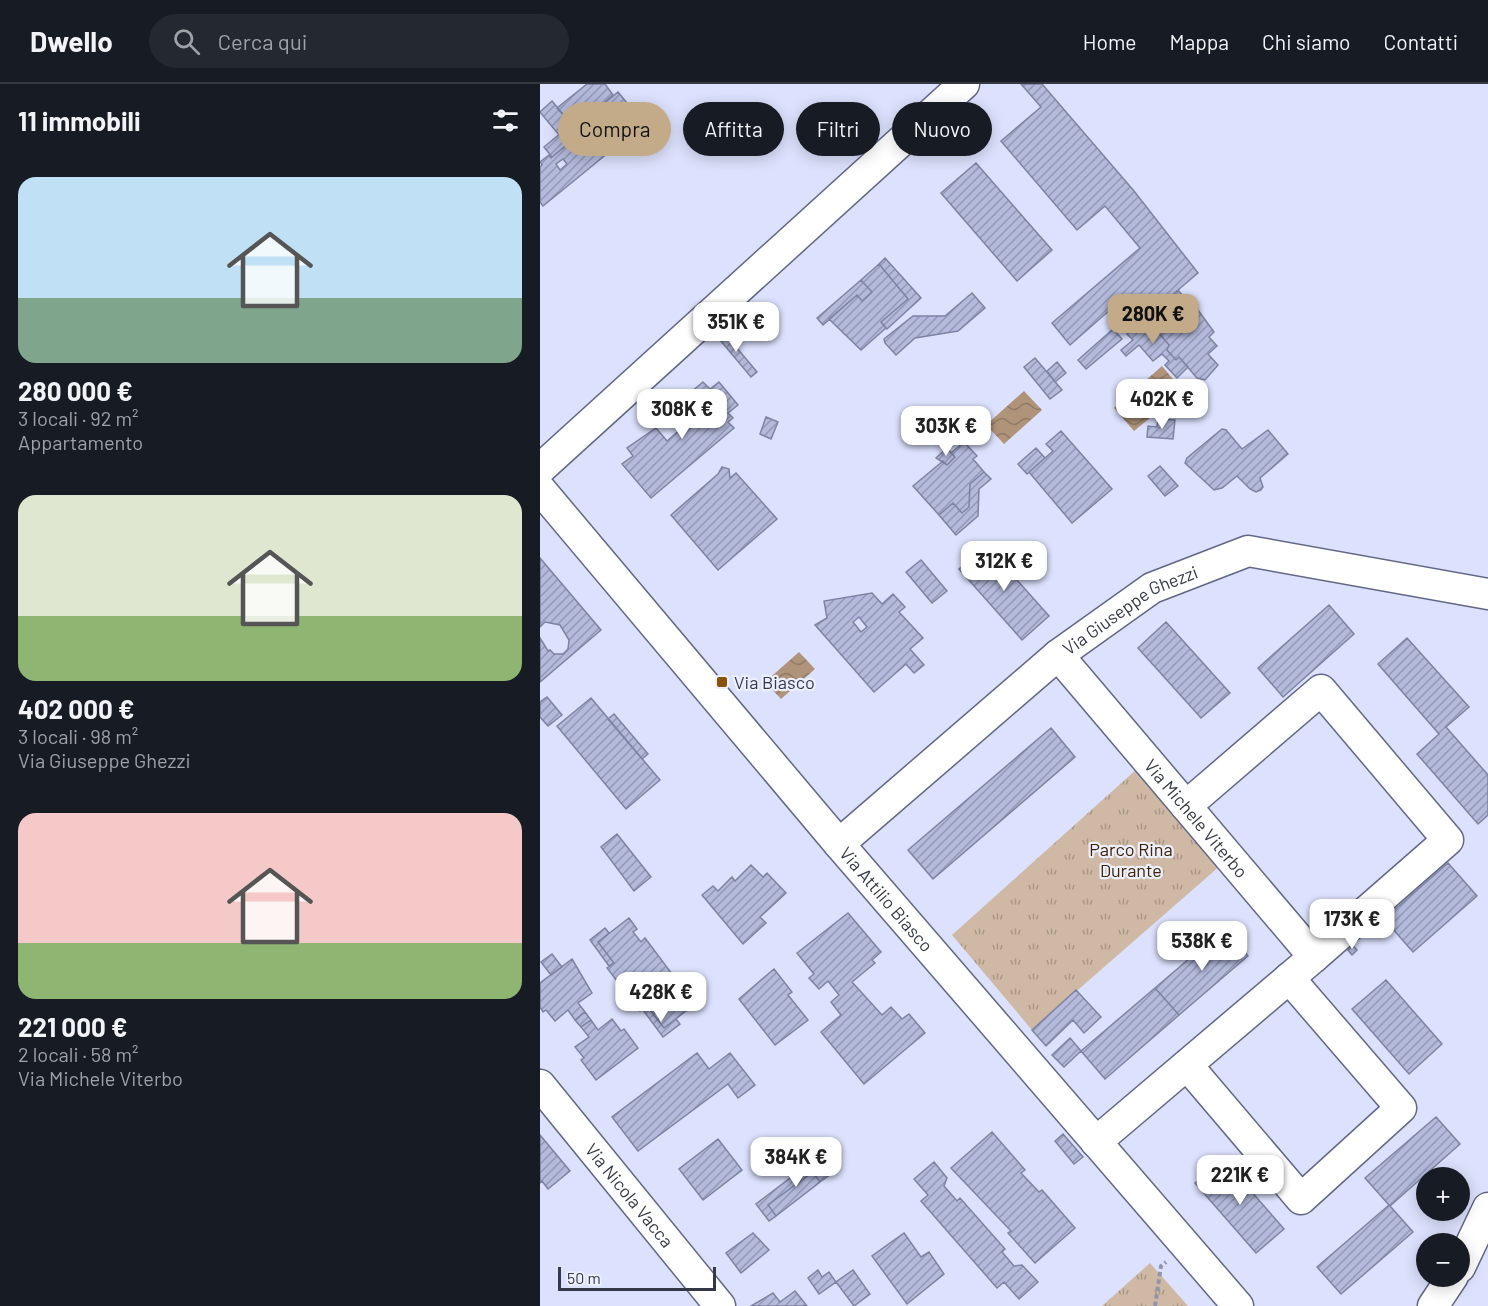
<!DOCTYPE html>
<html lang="it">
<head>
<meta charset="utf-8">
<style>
	:root { --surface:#171b24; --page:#242831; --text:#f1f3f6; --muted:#9ea1a6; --line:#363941; --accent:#c3ab8a }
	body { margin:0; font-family:Barlow,sans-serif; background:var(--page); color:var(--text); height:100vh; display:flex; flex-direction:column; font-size:22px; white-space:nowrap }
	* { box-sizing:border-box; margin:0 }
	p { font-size:20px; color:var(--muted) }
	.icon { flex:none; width:33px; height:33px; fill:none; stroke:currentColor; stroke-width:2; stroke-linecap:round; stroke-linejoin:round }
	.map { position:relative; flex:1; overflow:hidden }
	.sheet { display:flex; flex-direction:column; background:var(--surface); width:540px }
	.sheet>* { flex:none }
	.guide { position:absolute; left:18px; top:18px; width:570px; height:54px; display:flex; gap:12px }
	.buttons { position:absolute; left:876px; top:1083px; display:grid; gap:12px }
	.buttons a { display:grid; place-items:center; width:54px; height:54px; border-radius:50%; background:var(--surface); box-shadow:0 3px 15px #0003; font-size:30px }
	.scale { position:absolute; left:18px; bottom:15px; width:158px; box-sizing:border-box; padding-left:6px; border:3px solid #353846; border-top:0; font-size:16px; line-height:21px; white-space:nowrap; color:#353846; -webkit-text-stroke:4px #eceffd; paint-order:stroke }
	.price { position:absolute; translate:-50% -51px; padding:0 14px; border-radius:12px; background:#fff; color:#222; font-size:20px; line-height:39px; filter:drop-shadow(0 2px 3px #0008) }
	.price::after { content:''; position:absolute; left:50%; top:36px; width:18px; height:14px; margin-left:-9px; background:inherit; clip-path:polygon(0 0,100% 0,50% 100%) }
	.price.on { background:var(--accent); color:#111 }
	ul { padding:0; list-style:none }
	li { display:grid; align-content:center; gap:12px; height:318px; padding:0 18px }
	li span { display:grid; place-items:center; height:186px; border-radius:18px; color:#555 }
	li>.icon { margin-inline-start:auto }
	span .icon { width:108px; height:108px; fill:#fffc; stroke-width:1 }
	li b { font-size:26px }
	h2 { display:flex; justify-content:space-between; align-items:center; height:72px; padding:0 18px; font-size:26px }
	.pill { padding:0 21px; border-radius:27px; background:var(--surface); box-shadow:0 3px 15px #0003; font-size:21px; line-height:54px }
	.pill.on { background:var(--accent); color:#111 }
	header { display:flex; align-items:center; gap:36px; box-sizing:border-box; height:84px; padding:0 30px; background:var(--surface); border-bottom:2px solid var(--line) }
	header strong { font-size:28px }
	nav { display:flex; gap:33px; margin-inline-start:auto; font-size:21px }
	.search { width:420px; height:54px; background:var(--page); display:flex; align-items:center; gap:15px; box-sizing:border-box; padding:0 21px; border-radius:33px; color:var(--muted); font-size:22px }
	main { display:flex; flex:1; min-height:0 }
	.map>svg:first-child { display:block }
	.park { fill:url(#park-tufts) }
	.water { fill:url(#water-waves) }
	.building { fill:url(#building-hatch); stroke:#7d83a3; stroke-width:1.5; fill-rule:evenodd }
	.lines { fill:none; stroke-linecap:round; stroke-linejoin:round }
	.minor-casing { stroke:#626786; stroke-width:33 }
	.path { stroke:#9195ab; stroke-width:4; stroke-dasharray:4.5 3; stroke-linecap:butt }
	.minor { stroke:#fff; stroke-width:30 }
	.poi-dot { fill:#8a5206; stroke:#eceffd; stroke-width:2 }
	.labels { text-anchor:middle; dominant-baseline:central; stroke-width:4.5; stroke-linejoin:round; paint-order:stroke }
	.street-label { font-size:18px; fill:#353846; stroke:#eceffd }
	.poi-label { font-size:18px; fill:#353846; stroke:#eceffd; text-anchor:start }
	.park-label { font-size:18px; fill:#3f2200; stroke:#eceffd }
</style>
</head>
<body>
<header>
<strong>Dwello</strong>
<div class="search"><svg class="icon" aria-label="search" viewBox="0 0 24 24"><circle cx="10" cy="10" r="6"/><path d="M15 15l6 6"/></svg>Cerca qui</div>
<nav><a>Home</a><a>Mappa</a><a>Chi siamo</a><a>Contatti</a></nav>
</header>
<main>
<section class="sheet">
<h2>11 immobili<svg class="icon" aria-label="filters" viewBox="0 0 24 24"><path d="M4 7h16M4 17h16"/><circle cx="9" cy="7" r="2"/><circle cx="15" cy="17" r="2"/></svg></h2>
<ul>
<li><span style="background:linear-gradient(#bfe0f5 65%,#7fa58c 0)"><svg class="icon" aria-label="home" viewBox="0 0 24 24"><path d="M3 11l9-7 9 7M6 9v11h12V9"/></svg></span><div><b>280 000 €</b><p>3 locali · 92 m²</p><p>Appartamento</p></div></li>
<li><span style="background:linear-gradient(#dfe7d0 65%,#8fb573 0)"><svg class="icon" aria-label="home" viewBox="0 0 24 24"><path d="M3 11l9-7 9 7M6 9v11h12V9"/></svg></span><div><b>402 000 €</b><p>3 locali · 98 m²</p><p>Via Giuseppe Ghezzi</p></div></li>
<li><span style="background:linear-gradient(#f6c9c9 70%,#8fb573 0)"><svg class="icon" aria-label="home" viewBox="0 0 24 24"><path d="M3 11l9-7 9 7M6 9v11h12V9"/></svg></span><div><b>221 000 €</b><p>2 locali · 58 m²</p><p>Via Michele Viterbo</p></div></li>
</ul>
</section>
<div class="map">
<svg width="948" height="1222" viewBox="0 0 948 1222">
	<defs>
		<pattern id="park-tufts" width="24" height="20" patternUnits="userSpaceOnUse" patternTransform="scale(1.5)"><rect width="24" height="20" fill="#cfb9a4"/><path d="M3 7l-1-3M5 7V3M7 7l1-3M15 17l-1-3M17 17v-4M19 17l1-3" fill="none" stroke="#a99787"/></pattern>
		<pattern id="water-waves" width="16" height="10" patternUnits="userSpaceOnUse" patternTransform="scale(1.5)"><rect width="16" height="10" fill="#b0947a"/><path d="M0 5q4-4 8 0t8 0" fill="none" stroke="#907a66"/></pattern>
		<pattern id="building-hatch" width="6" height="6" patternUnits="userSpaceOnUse" patternTransform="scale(1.5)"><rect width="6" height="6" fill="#b4badc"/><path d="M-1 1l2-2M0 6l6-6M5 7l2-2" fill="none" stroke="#9398b4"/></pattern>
	</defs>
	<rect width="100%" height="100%" fill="#dce1fd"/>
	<!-- park -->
	<path class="park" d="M598,684l83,97 -189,165 -80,-95z
		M610,1179l38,43h-86z"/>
	<!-- water -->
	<path class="water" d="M622,282l21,25 -49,40 -20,-23z
		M484,307l18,19 -38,34 -18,-19z
		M259,568l16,17 -34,30 -16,-17z"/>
	<!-- building -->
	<path class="building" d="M47,0h18l8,11 -11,10 9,11 12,-10 17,21 -97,79 -3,-4v-35l2,-2 -2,-3 9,-7 2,3 19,-16 -10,-17 7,-6 -10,-11zM23,75l4,5 -7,6 -4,-6z
		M481,0h21l92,107 64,82 -68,58 -19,-22 -41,36 -18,-22 88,-75 -35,-42 -28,24 -76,-89 40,-34z
		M78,8l9,11 -16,13 -9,-11z
		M12,17l15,18 -7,6 4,6 -5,4 -19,-23z
		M22,48l8,10 -18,15 -8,-10z
		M436,79l76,87 -35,31 -76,-88z
		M345,174l36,40 -34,31 -6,-7 27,-23 -29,-35z
		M339,180l29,35 -27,23 5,6 -25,22 -32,-31 28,-24 5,6 10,-9 -11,-12z
		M321,196l11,12 -10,9 -5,-6 -34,30 -6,-7z
		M638,206l15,18 2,-2 19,26 -5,5 8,9 -9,8 10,11 -13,15 -8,-2 -18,-21 -3,3 -9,-10 2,-5 -11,-13 5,-4 -12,-14z
		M432,209l13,15 -27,23 -43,7 -19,17 -11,-12 -1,-4 29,-23h32z
		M611,230l8,9 -8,7 4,5 3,-3 11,13 -2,5 9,10 3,-3 9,10 -11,11 -12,-13 4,-4 -7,-7 -9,7 -14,-16 -13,11 -5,-6 12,-10 -6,-6z
		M181,245l36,43 -6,5 -36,-43z
		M573,245l9,10 -36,30 -8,-9z
		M495,274l27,32 -12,9 -26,-32z
		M517,278l9,11 -11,9 -8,-11z
		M163,298l7,7 9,-7 19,23 -10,8 5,5 -5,4 6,6 -83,70 -29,-34 11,-8 -6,-8 29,-20 11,13 23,-20 -7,-9 15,-13 -7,-7z
		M226,333l12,5 -7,17 -11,-5z
		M618,335l17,1 -2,19 -26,-2 1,-11 9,1z
		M682,345l4,1 16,19 26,-19 20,24 -28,24 3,9 -2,3 -5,2 -6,-3 -13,-13 -15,12 -8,2 -29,-27 2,-5z
		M521,347l51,58 -40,34 -43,-51 24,-21 -7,-7z
		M424,358l13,14 -4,3 11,13 -14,12 -1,23 -7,6 -9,-10 -14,12 -26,-29 30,-25 4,4 8,-8 -4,-4z
		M407,364l8,9 -8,8 -11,-7z
		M496,364l9,10 -18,16 -9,-10z
		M620,382l18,20 -13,10 -17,-20z
		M182,383l7,2 1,9 6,-5 41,46 -59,51 -47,-55 47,-41z
		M444,388l7,7 -12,10 -1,27 -22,19 -17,-20 14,-12 9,10 7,-6 1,-23z
		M446,461l63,71 -27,24 -63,-71z
		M0,474l61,72 -61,52v-44l8,13 2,-1 4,4h9l5,-5 1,-9 -9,-15 -15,-3 -5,5z
		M381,476l26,31 -15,12 -26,-31z
		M332,509l10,11 11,-10 12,13 -6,5 24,26 -13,11 14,16 -10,8 -8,-9 -32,28 -59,-67 12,-7 -3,-17zM319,533l8,10 -6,5 -8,-10z
		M789,521l25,29 -71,63 -25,-29z
		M626,538l64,71 -29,25 -63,-70z
		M867,554l62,69 -23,20 42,48v40l-10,9 -61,-70 22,-20 -61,-70z
		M7,613l15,18 -14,11 -8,-9v-15z
		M51,614l69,82 -34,29 -69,-83z
		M74,630l34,40 -6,5 -34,-40z
		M511,644l24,29 -142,122 -25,-29z
		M77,750l34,43 -17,14 -33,-44z
		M908,779l29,33 -64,56 -29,-33z
		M211,781l12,12 4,-4 19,20 -26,24 6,6 -23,21 -41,-49 11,-9 5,5 14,-14 3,4z
		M308,829l33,39 -9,8 3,3 -23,19 30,33 9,-8 11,12 7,-5 16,19 -61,51 -43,-52 20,-17 -10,-13 8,-7 -11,-14 -9,8 -10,-11 5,-4 -17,-21z
		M89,834l8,11 -4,3 8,10 4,-4 33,44 -3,2 20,20 -31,24 -17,-22 -7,5 -33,-43 7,-5 -16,-21z
		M65,844l4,5 -11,9 16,21 -5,3 -19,-26z
		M685,844l23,28 -69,59 -24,-27z
		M813,862l4,4 -5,5 -4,-5z
		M12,870l10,13 -11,8 -10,-13z
		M32,875l20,34 -14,10 7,9 -10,8 -7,-10 -13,11 -9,-11 -3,2 -3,-5v-24z
		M234,885l18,23 -4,3 20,25 -33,25 -36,-46z
		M846,896l56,64 -33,30 -57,-65z
		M615,904l24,27 -74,64 -24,-28z
		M536,906l25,27 -17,16 -11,-13 -27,26 -14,-16z
		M107,922l17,22 12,-9 4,5 -17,13 -20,-27z
		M45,928l6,8 -10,7 -6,-7z
		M72,935l9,12 3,-2 14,19 -42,32 -15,-20 3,-2 -9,-11 14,-10 -8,-10 10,-7 7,10z
		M530,954l11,13 -17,16 -12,-12z
		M157,969l12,16 21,-16 25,32 -17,13 -10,-14 -90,67 -26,-34z
		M896,1033l24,27 -70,62 23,26 -72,62 -24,-27 72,-62 -24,-27z
		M452,1048l33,38 -4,3 18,19 3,-2 33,38 -40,35 -27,-30 3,-2 -60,-63z
		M523,1050l20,23 -9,7 -19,-23z
		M0,1051l30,36 -22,18 -6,-8 -2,2z
		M178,1055l24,31 -39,30 -24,-31z
		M266,1062l22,30 -8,6 -22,-30z
		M258,1068l22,30 -44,34 -8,-11 39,-29 -15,-20z
		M252,1072l15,20 -39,29 8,11 -7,5 -13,-17 38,-29 -10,-13z
		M683,1075l61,70 -28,24 -61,-70z
		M394,1078l13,16 -3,8 13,15 3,-3 45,51 -3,3 12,14 8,-1 16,17 -19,17 -15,-17 -7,6 -76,-87 7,-6 -14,-16z
		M213,1149l16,17 -28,23 -15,-20z
		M364,1149l17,24 8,-5 15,22 -37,30 -35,-48z
		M278,1186l4,7 7,-5 7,10 -17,12 -11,-16z
		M313,1186l17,24 -16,12 -18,-24z
		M255,1207l12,15h-56l22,-13 7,9z"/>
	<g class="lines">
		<defs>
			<g id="minor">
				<path d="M0,385l424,-385"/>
				<path id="s1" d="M0,405l299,355 399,462"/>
				<path id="s2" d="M518,571l256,302 -218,185"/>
				<path d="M646,722l135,-116 127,150 -134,117"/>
				<path id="s3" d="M299,760l219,-189 94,-67 96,-37 240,43"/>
				<path d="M647,981l114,134 100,-91 -112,-130"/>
				<path id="s4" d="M0,1001l180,221"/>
				<path d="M920,1183l28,-59"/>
				<path d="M893,1222l20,-30"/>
			</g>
		</defs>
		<!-- minor casing -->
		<use href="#minor" class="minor-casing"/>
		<!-- path -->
		<path class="path" d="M615,1222l6,-40 5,-4"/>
		<!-- minor -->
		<use href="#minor" class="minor"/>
	</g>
	<!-- markers -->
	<rect class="poi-dot" x="176" y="592" width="12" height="12" rx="3"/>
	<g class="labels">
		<!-- street labels -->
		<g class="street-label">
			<text stroke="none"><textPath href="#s3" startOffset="375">Via Giuseppe Ghezzi</textPath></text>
			<text stroke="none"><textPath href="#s2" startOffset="214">Via Michele Viterbo</textPath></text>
			<text stroke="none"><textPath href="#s1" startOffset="537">Via Attilio Biasco</textPath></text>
			<text stroke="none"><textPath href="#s4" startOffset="142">Via Nicola Vacca</textPath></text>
		</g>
		<!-- poi labels -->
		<g class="poi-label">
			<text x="194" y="598">Via Biasco</text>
		</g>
		<!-- park labels -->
		<g class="park-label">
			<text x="591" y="765">Parco Rina<tspan x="591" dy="21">Durante</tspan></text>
		</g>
	</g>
</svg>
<div class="buttons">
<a>+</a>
<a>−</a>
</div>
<div class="scale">50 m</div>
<b class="price on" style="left:613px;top:261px">280K €</b>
<b class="price" style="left:196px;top:269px">351K €</b>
<b class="price" style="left:622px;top:346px">402K €</b>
<b class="price" style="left:142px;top:356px">308K €</b>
<b class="price" style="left:406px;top:373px">303K €</b>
<b class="price" style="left:464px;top:508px">312K €</b>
<b class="price" style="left:812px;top:866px">173K €</b>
<b class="price" style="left:662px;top:888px">538K €</b>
<b class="price" style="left:121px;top:939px">428K €</b>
<b class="price" style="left:256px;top:1104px">384K €</b>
<b class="price" style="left:700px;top:1122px">221K €</b>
<div class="guide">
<a class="pill on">Compra</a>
<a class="pill">Affitta</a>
<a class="pill">Filtri</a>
<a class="pill">Nuovo</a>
</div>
</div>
</main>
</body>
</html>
